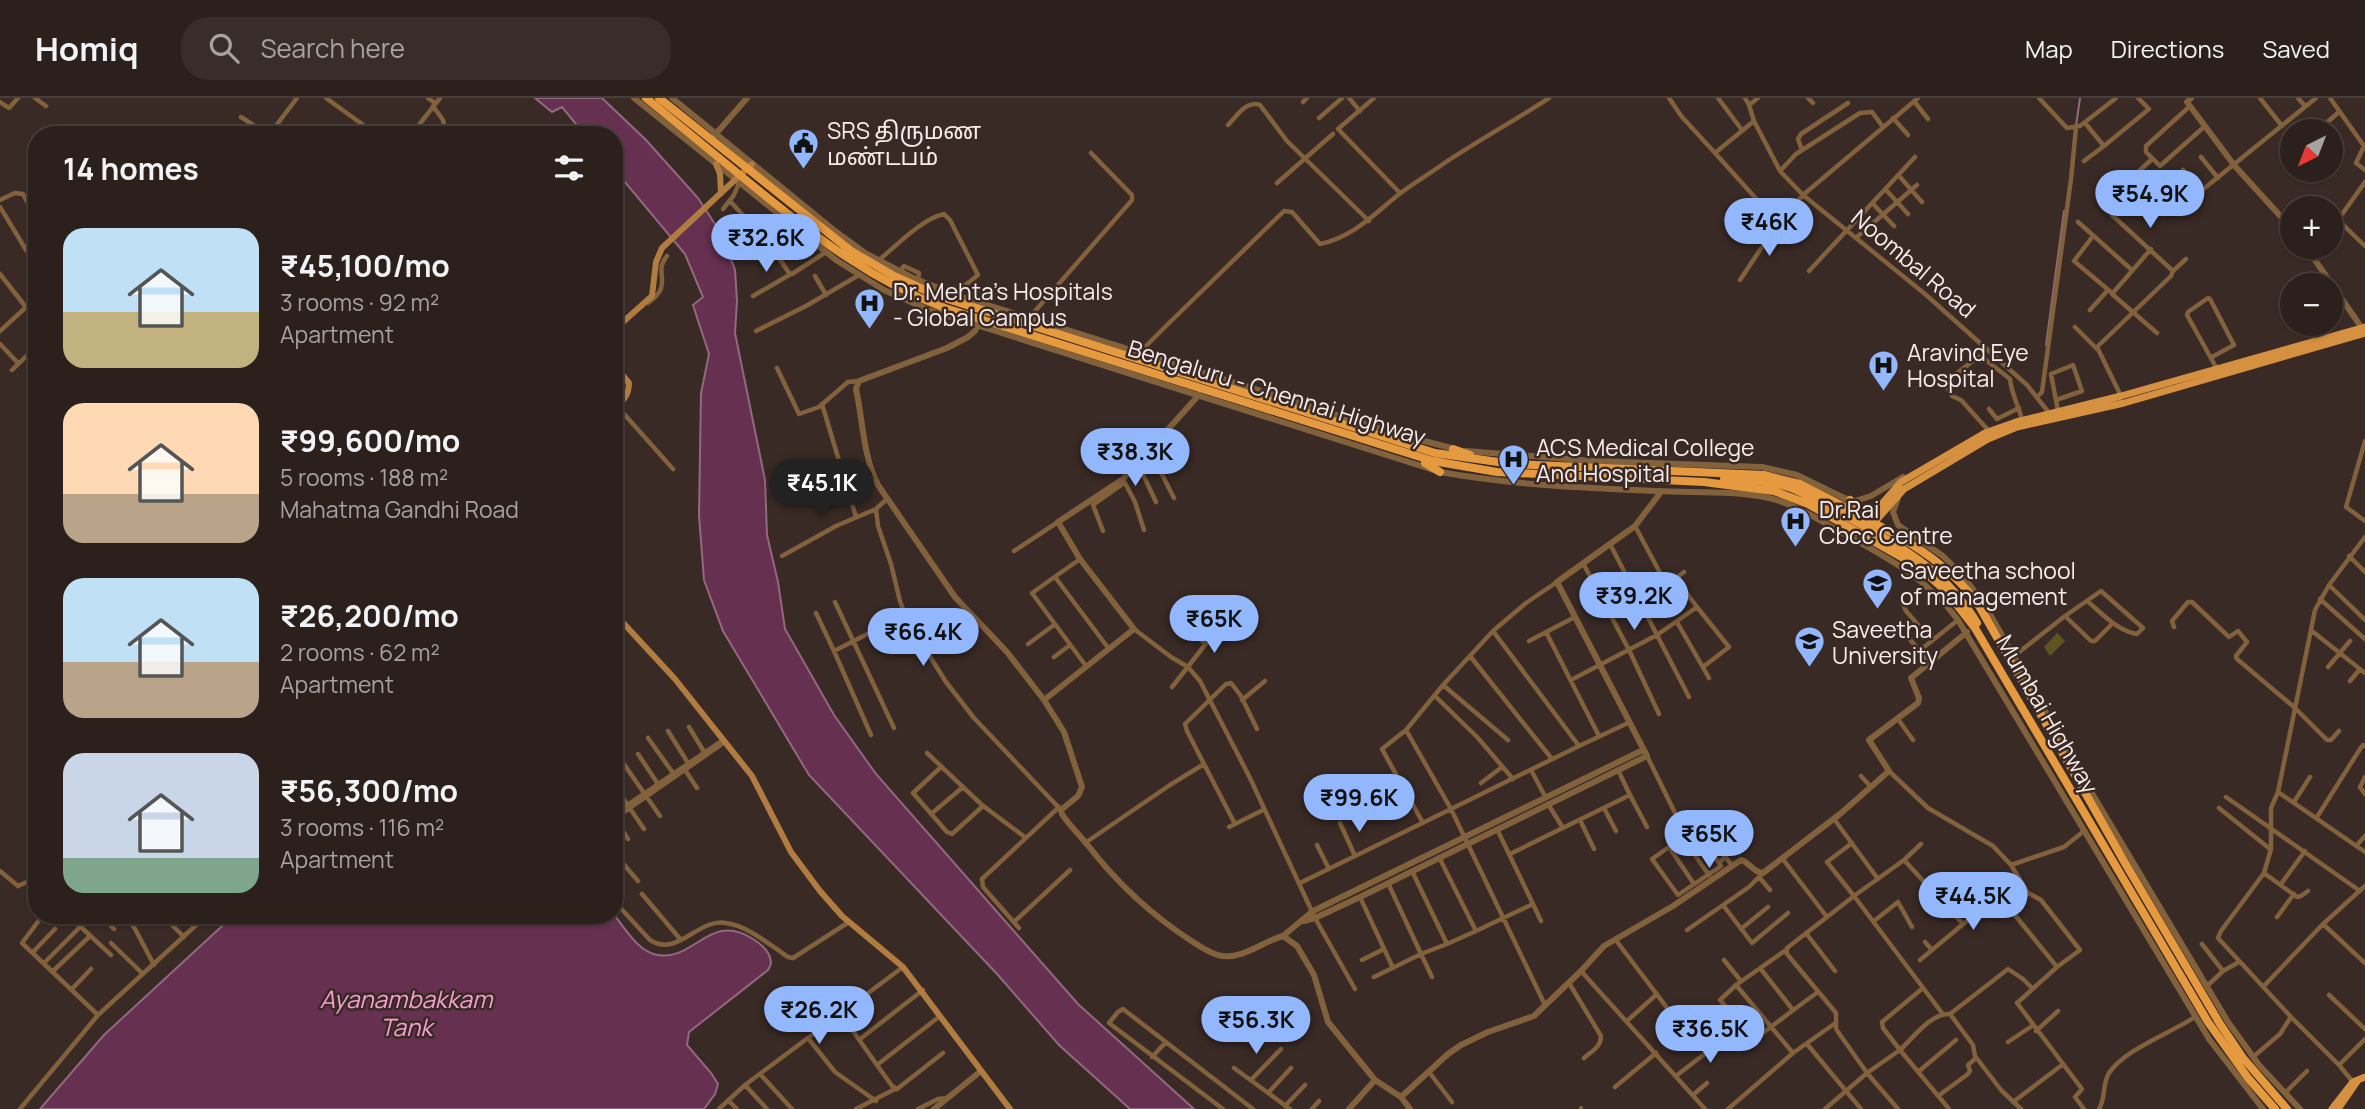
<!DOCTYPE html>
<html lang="en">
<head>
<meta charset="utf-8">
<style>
	:root { --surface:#2c201c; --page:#382d29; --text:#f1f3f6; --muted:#a6a3a3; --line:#483e3b; --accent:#92b7fd }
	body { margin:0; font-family:Manrope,"Noto Sans Tamil",sans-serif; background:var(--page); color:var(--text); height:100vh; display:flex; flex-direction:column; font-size:26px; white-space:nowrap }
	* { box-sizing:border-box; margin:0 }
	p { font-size:23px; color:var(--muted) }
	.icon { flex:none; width:38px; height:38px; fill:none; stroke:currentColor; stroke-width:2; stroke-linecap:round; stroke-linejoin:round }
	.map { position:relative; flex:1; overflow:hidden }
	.panel { position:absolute; left:28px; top:28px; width:595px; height:798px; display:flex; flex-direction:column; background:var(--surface); border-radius:28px; box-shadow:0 2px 5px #0004,0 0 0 2px var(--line) }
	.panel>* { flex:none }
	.needle { width:46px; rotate:222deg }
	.buttons { position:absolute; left:2280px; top:21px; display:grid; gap:14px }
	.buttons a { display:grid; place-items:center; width:63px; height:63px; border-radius:50%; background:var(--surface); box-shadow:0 2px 5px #0004,0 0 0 2px var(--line); font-size:35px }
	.price { position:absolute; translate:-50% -60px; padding:0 16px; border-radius:24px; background:var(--accent); color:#111; font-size:23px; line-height:46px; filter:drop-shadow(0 2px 4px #0008) }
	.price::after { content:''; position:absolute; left:50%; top:42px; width:21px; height:16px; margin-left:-10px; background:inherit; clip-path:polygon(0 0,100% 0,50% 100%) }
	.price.current { background:#222; color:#fff }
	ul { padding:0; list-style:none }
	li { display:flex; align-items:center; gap:21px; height:175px; padding:0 35px }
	li span { display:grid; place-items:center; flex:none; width:196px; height:140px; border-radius:21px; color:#555 }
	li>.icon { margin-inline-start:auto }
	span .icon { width:84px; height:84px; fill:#fffc; stroke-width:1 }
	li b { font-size:30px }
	h2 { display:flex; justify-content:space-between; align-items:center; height:84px; padding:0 35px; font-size:30px }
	header { display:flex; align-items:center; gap:42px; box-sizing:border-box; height:98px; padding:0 35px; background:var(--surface); border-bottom:2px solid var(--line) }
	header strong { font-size:33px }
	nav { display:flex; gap:38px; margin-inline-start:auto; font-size:24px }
	.search { width:490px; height:63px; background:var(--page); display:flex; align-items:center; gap:18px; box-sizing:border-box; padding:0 24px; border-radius:28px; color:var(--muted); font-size:26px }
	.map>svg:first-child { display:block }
	.green { fill:#5f5322 }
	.water { fill:#663050; stroke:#92697e; stroke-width:2 }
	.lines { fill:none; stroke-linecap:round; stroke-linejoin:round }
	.stream { stroke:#92697e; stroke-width:2 }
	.minor { stroke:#82613d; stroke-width:4.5 }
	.tertiary { stroke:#82613d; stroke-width:6 }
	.secondary { stroke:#b17c40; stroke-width:6 }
	.primary { stroke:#d59040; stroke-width:7 }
	.trunk { stroke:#e69a3f; stroke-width:8 }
	.trunk-bridge { stroke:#e69a3f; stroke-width:8 }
	.labels { text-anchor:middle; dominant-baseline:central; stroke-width:5; stroke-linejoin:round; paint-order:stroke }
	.poi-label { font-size:23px; fill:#f8edea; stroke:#3a2a25; text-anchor:start }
	.street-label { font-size:23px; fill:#f8edea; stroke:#3a2a25 }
	.water-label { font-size:24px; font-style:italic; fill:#f6a0d1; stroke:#3a2a25 }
</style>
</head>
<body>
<header>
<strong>Homiq</strong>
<div class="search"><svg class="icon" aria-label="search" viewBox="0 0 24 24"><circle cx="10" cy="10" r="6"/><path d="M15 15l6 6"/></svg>Search here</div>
<nav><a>Map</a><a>Directions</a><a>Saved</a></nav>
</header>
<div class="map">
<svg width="2365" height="1011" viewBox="0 0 2365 1011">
	<rect width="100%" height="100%" fill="#3a2a25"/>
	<!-- green -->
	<path class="green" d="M2057,535l8,8 -15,15 -6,-9z"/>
	<!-- water -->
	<path class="water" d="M535,0h67l44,42 52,58 24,37 13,35 2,31 -2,32 30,147 2,55 11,47 7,47 49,86 42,59 202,230 116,105h-64l-71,-64 -61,-70 -189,-200 -86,-144 -19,-51 -5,-65 2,-122 8,-39 -16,-49 10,-8 -18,-43 -71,-85v-34h-29l-23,-28 -10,5z
		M234,817h380c12,14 24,37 44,40 37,6 52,-44 95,-16 10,6 18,14 18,25l-3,6 -79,62 -2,13 24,28 7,11 -3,10 -11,15h-664l64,-74z"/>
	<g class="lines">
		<!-- stream -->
		<path class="stream" d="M2076,28l4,-28
			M2046,247l18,-134"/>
		<!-- minor -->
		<path class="minor" d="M35,0l11,8
			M326,0l51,37
			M428,0l7,5
			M1349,0l11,13
			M1374,0l-36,31 62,64
			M1669,0l13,19 33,36
			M1718,0l24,32
			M1745,0l4,7 5,16 -39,32 63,70 25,-28 122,99 102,91 23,29
			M1808,0l5,5
			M2039,0l28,30 13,-2 36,-28
			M2260,0l22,28
			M2298,0l7,8
			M2330,0l34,48 -8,17 9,7
			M1914,3l14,18
			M0,4l9,6 9,-10
			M1303,4l4,-4
			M1749,7l9,-7
			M433,8l10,14 3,15
			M2190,8l-44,40v6l14,14 45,-40
			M241,19l28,18 28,-37
			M1319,20l23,-20
			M1893,20l15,17
			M1754,23l26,50 23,24 115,-97
			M2085,25l19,23 45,-37 -11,-11
			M1228,27c9,-9 18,-25 32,-20l27,36 82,80
			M2317,33l22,-19
			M411,37l29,-37
			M1802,52l-4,-11 3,-5 47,-31
			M2201,59l17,21
			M2084,63l20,-15
			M2183,72l18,21 115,-93
			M1780,73l16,-17 64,-41 12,-1 11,15
			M2135,77l17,-16
			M1900,79l22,25
			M2365,84l-27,38 27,26
			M1277,85l56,-49
			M1887,93l21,23
			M0,102l15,-7 8,1 14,26
			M730,103l20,22
			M1874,107l20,21
			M0,109l37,61
			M723,111l11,-14 5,-12
			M2112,117l61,56 13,-12
			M2078,124l54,48
			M757,127l32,48 3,1 34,-22
			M2093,138l-19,25 38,32
			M1857,139l60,-52
			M2151,151l-39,45 45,39
			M879,162c17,-14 44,-42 65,-46l6,6 28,55 -24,19
			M900,173l4,-5 15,7 -1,7
			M1809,173l106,-114
			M0,176l25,32
			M815,178l11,19
			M1740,182l38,-57
			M753,198l38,-22
			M648,205c27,-19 4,-30 19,-47
			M2090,212l18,-20
			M1029,220l103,-118v-5l-41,-42
			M2075,229l22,22
			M0,233l37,-34
			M756,233l50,-25 53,-31
			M0,246l18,19
			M1141,257l5,-9 21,-21 117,-114 8,1 28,32c33,-7 53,-29 78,-49 14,-11 30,-20 45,-31 34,-23 71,-43 106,-66
			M2212,259l22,-12 -24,-46 -2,-1 -20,14 -1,3 30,54
			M777,270l22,46 20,-7 29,-25 11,-1
			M12,272l25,-24
			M2121,298l-24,-49 74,-71 2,-5
			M2037,299l5,-5 29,-213 5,-51
			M2056,302l26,-9 -9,-26 -22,9 7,37
			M822,306l34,113
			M617,308l56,63
			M1989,311l8,10 22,-11
			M1989,333l-28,-31 -9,-4 -6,-11 1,-4 31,-24h4l28,22c1,14 9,27 12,41
			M2365,343l-19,66 19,14
			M1150,353l24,47
			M1138,366l18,38
			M1125,385l10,19 9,28
			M887,401l-11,10 2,17 13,38 9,37 5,14 14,24 27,43 28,36 87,92
			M1103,433l-10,-26 31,-22
			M1610,446l79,153
			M1014,453l44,-29
			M782,458l54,-30 40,-17
			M2349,458l16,16
			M1080,461l-48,34 54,73
			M1583,465l46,87 30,64
			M1055,479l54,72
			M1675,481l9,-7
			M1557,484l-31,21 -33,28 86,115 49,-23
			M2329,487l36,35
			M2320,501l45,40
			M835,504l59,126
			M1642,504l25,-16
			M1902,504l4,9 26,30
			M1697,509l32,40 -26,20
			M816,515l18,38 71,-36
			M2065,518l36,-25 42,37 -6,6c-20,-3 -35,-21 -50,-33
			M1177,522l29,24
			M1677,524l32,56
			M2174,529l-2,-6 16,-19h4l37,35 9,-6 9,11 -11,14 1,3 57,48 33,33h4l8,-9
			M1134,531l37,28 17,10 12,14 50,97 65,140 40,71
			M2312,533l53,42
			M1546,534l53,104
			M1907,538l22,26
			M1529,543l46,-24
			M1028,546l26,-19
			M834,553l37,84
			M1919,553l39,-31
			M1470,558l82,103
			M2014,558l51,-40 26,25h4l18,-18
			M1054,559l16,-12
			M2328,569l22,-26
			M1571,582l86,-45 40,-28 -21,-28 -9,7 -32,-60
			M2350,583l10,-12
			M1443,587l65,55
			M1172,589l47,-60
			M1435,598l43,42 35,41
			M1242,602l23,-19
			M1898,621l15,21
			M689,629l17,28
			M668,633l20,32
			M648,640l25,35
			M927,655l55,52 44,33
			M638,656l20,30
			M1647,658l33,67 3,2 17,2 32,38
			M619,659l41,59
			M941,669l-28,26 34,39 5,2 31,-28
			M685,672l12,18
			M1531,672l15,28
			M1618,672l12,25
			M1889,673l39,37 65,38 18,19
			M1861,678l10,11
			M2365,679l-5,10 5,7
			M1481,685l21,-16
			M614,687l30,44
			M2278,694l87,60
			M2226,699l134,94
			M2294,704l16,-25
			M1548,706l15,24
			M1604,710l12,23
			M2219,710l51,41
			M614,716l109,-74
			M931,716l32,-27
			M2317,719l43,-68 3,-4 2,1
			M614,721l111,-77
			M615,721l13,20
			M1834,721l44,60
			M1580,722l14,29
			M1340,725l15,33
			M1423,725l-41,-74 24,-19 37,-45 50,-54
			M1235,726l-48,-93 -2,-7 41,-40 5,-1 10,13 16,33
			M1683,727l3,10 -34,24 26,36 43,-29 -2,-3
			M1229,729l34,-17
			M1686,737l9,-6 24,34 6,-6
			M1682,739l27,38
			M1085,745l85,-58 34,-21
			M1852,745l-25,19 27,34 50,-36 17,-16
			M1317,747l12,24
			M2356,748l9,-10
			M1669,749l25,37
			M614,755l24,28
			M1510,756l120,-59 17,32
			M1439,759l37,74 57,-27 -36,-75
			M1782,760l45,59 -40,31v6l49,59v16l31,44 33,-23 -17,-22 -1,-6 41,-34
			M1904,762l59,64
			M0,773l18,15 11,-5 8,3
			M2264,775l33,24 4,-1 7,-5
			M1759,779l11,13
			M1300,785l151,-74 -45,-79
			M1388,785l33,71 26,-10 -35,-73
			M2281,786l24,-33
			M614,790l8,8
			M2028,795l13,7 39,50 -23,17
			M642,796l39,46
			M1360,799l33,71
			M614,803l36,39c28,18 47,-22 76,-17 22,3 44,22 62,34l5,1 56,-36
			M1533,806l8,17
			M1723,807l29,38 36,-30
			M43,817l-21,28 76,72
			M68,817l43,40
			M100,817l14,14
			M124,817l10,12 20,38
			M162,817l22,22
			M190,817l8,8
			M1827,819l27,-21 88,117
			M2277,819l17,-23
			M1874,823l24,-19 14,25
			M1014,824l56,-52
			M2323,826l42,39
			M1019,830l-36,-41 -1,-8 77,-72
			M1741,831l27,-22
			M1687,832l62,-43 14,-14
			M1806,835l29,38
			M1615,841l65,86
			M1925,844l7,8
			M111,845l32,31
			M1447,846l29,-13
			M2202,846l21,27
			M33,854l22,-23
			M1362,862l22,-11
			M1724,862l17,21
			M1920,862l90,-75
			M44,865l36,-36
			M1760,870l33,42
			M1581,873l124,138
			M52,874l37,-35
			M1374,879l47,-23 11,23
			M1569,885l32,53c0,11 -9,15 -17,22
			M1736,887l50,-35
			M2206,889l17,-16 16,-9
			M2263,889l60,-63 42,-38
			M72,891l19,-20
			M1818,894c-21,15 -42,31 -63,47h-1l-34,-39 16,-15 57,68 41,-29
			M2329,897l36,34
			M1545,907l-94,-196 128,-63
			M841,916l36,51 63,-49
			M1627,923l30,-27
			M2036,933l22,-20
			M808,940l27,34 41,29
			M860,941l63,-49
			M2008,944l24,-16
			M1807,946l54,65
			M1152,959l13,-14
			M2253,959l27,-23 11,-17
			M877,967l15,21 5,3 46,-36
			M2339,967l26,-26
			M1234,970l56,41
			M1429,974l23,30
			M1918,974l38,-32
			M760,976l32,35
			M1676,978l53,-41
			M1251,982l30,-31
			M2353,984l-14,-17 -48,-48 -73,-79 3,-7 43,-58 7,-24v-41l7,-16 37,-182 14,-25 36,-48
			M745,987l22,24
			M1615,989l41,-34
			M1268,995l23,-25
			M2285,995l22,-22
			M1693,997l14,-12
			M1938,998l30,-22 2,-3 -2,-6 8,-7
			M728,1002l9,9
			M2013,1004l49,-37
			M1285,1008l20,-21
			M1581,1010v1
			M20,1011l78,-94 109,-100
			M719,1011l26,-24 158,-118
			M856,1011l39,-20
			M918,1011l20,-10 9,-1
			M1223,1011l-114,-86 9,-11 5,-3 130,100
			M1312,1011l7,-8
			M1728,1011l65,-56
			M1825,1011l42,-36 31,36
			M1949,1011l-49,-59c13,-12 32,-38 50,-36
			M2021,1011l-20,-19 -26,-34 -2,-11 -23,-31 58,-45 15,10 9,9
			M2084,1011l-9,-12 7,-8 -65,-86 40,-36 -47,-58 18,-16 -17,-28 53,-18 20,-16
			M2099,1011c7,-11 3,-25 10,-36 16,-24 62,-40 86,-56"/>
		<!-- tertiary -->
		<path class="tertiary" d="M634,0l202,162 48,30 45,20 511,162c72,13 145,16 217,19 37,2 75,-1 112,7 26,6 48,21 72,34 45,25 85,45 117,88l251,419 54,70
			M672,0l163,133 30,22 48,25 49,19 439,138 54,14
			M2191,0l-4,4 47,63 58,64
			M714,38l33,-38
			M2306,149l58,84
			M986,209l-11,24 -7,6 -21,11 -88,33 -3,8c7,32 7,67 22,96l77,112 52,55 37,48 20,32 18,55 -4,9 -17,14 1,4c6,10 16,19 24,29 30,39 65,72 107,99 8,5 19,13 29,14 21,3 42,-15 61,-20l14,10 17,29 14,47 47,58 26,17 9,12
			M1466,353l129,10 167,6 35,8 47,23 11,3 16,-5 32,-19
			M1898,400l-5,14 5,13 45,31 19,19 21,27 107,188 138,232 31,43 41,44
			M1044,602l90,-71 -54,-70 -22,-37 65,-43 76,-84
			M1304,823l11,-3 45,-21 287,-141 -90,-174 78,-56 26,-34
			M1283,838l30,-25 330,-161
			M1401,999l47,-43 13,-9 27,-13 46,-16 47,-45 23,-25 69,-40 68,-46c8,2 13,13 22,13l77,-59 49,-43 -20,-31 49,-37 1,-5 -8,-20 56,-46
			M934,1011l47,-38
			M1349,1011l26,-29"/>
		<!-- secondary -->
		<path class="secondary" d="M716,66l4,10 1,19
			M614,232l38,-34 4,-34 6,-14 90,-84
			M614,267l15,18c0,12 -5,17 -15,25
			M614,515l61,66 77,97 39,76 29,39 22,25 61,51 107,142"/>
		<!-- primary -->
		<path class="primary" d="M1866,424l35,-40 84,-49 31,-11 105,-26 244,-69
			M1872,427l32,-36 84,-50 29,-12 107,-24 241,-70
			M2332,1011l21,-27 12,-5
			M2338,1011l20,-29"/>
		<!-- trunk -->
		<path class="trunk" d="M646,0c37,30 74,61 111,91 60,49 115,92 188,119l488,153 64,11 207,10 70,9 34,13 111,63 28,25 28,36 233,394 40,56 27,31
			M659,0l192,153 43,25 44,20 497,157 77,11 252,11 36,9 45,23
			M1453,351l17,6
			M1425,365l15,9
			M1724,381c21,0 44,1 64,8 20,7 39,19 58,29 53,30 99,53 131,107
			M1849,417l3,-2 2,-6 -4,-7
			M1896,437c33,19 59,38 82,69l147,259 95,161 23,34 44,51"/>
		<!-- trunk-bridge -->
		<path class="trunk-bridge" d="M1845,409l51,28"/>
	</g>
	<!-- icons -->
	<defs>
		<symbol id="civic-pin" viewBox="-11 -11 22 30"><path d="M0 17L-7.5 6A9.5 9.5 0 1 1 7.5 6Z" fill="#92b7fd" stroke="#3a2a25"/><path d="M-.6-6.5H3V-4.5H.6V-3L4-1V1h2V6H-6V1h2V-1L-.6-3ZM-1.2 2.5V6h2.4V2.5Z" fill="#111"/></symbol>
		<symbol id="hospital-pin" viewBox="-11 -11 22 30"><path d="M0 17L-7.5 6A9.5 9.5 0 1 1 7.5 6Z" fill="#92b7fd" stroke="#3a2a25"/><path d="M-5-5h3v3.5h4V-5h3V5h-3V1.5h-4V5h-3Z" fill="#111"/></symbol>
		<symbol id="university-pin" viewBox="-11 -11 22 30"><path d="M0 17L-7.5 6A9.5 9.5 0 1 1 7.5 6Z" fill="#92b7fd" stroke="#3a2a25"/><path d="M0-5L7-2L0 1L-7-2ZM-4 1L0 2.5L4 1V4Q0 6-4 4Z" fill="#111"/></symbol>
	</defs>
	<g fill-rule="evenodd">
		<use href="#civic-pin" x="786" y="28" width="35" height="47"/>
		<use href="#hospital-pin" x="852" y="188" width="35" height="47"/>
		<use href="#hospital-pin" x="1866" y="250" width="35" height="47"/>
		<use href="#hospital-pin" x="1496" y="344" width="35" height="47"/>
		<use href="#hospital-pin" x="1778" y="406" width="35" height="47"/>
		<use href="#university-pin" x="1860" y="468" width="35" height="47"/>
		<use href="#university-pin" x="1792" y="526" width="35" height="47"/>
	</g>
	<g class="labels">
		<!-- poi labels -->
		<g class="poi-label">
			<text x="827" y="32">SRS திருமண<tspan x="827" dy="26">மண்டபம்</tspan></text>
			<text x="893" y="193">Dr. Mehta's Hospitals<tspan x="893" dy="26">- Global Campus</tspan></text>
			<text x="1907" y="254">Aravind Eye<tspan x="1907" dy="26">Hospital</tspan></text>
			<text x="1536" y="349">ACS Medical College<tspan x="1536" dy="26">And Hospital</tspan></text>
			<text x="1819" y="411">Dr.Rai<tspan x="1819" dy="26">Cbcc Centre</tspan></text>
			<text x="1900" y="472">Saveetha school<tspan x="1900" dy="26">of management</tspan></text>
			<text x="1832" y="531">Saveetha<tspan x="1832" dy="26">University</tspan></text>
		</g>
		<!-- street labels -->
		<g class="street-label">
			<text transform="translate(1914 165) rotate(40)">Noombal Road</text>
			<text transform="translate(1277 294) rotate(17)">Bengaluru - Chennai Highway</text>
			<text transform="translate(2048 616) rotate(60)">Mumbai Highway</text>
		</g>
		<!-- water labels -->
		<g class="water-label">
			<text x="406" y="900">Ayanambakkam<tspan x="406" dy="28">Tank</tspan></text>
		</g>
	</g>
</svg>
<div class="buttons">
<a><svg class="needle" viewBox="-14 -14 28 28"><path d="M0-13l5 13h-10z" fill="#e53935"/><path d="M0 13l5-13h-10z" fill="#a6a3a3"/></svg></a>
<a>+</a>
<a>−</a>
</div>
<b class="price" style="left:2150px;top:132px">₹54.9K</b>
<b class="price" style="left:1769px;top:160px">₹46K</b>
<b class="price" style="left:766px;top:176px">₹32.6K</b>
<b class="price" style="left:1135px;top:390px">₹38.3K</b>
<b class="price current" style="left:822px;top:421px">₹45.1K</b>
<b class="price" style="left:1634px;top:534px">₹39.2K</b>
<b class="price" style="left:1214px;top:557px">₹65K</b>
<b class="price" style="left:923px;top:570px">₹66.4K</b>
<b class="price" style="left:1359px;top:736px">₹99.6K</b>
<b class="price" style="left:1709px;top:772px">₹65K</b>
<b class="price" style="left:1973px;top:834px">₹44.5K</b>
<b class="price" style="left:819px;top:948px">₹26.2K</b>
<b class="price" style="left:1256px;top:958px">₹56.3K</b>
<b class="price" style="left:1710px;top:967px">₹36.5K</b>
<section class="panel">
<h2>14 homes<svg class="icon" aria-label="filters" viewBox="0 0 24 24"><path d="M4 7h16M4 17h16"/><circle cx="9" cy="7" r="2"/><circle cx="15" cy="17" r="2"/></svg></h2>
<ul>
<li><span style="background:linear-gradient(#bfe0f5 60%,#c2b280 0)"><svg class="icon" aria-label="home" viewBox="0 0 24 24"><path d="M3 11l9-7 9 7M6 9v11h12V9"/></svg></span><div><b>₹45,100/mo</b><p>3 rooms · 92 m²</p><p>Apartment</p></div></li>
<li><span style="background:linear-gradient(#ffd9b3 65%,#b9a48a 0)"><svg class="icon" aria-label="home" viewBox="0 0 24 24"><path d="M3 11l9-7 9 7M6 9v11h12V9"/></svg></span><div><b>₹99,600/mo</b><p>5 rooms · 188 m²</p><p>Mahatma Gandhi Road</p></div></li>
<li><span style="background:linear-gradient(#bfe0f5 60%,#b9a48a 0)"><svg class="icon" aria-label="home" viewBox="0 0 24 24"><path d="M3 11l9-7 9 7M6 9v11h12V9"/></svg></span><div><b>₹26,200/mo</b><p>2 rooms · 62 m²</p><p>Apartment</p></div></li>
<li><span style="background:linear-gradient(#c9d6e8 75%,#7fa58c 0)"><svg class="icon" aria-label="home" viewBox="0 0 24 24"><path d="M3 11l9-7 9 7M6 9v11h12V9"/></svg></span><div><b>₹56,300/mo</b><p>3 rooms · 116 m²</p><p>Apartment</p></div></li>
</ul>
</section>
</div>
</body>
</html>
